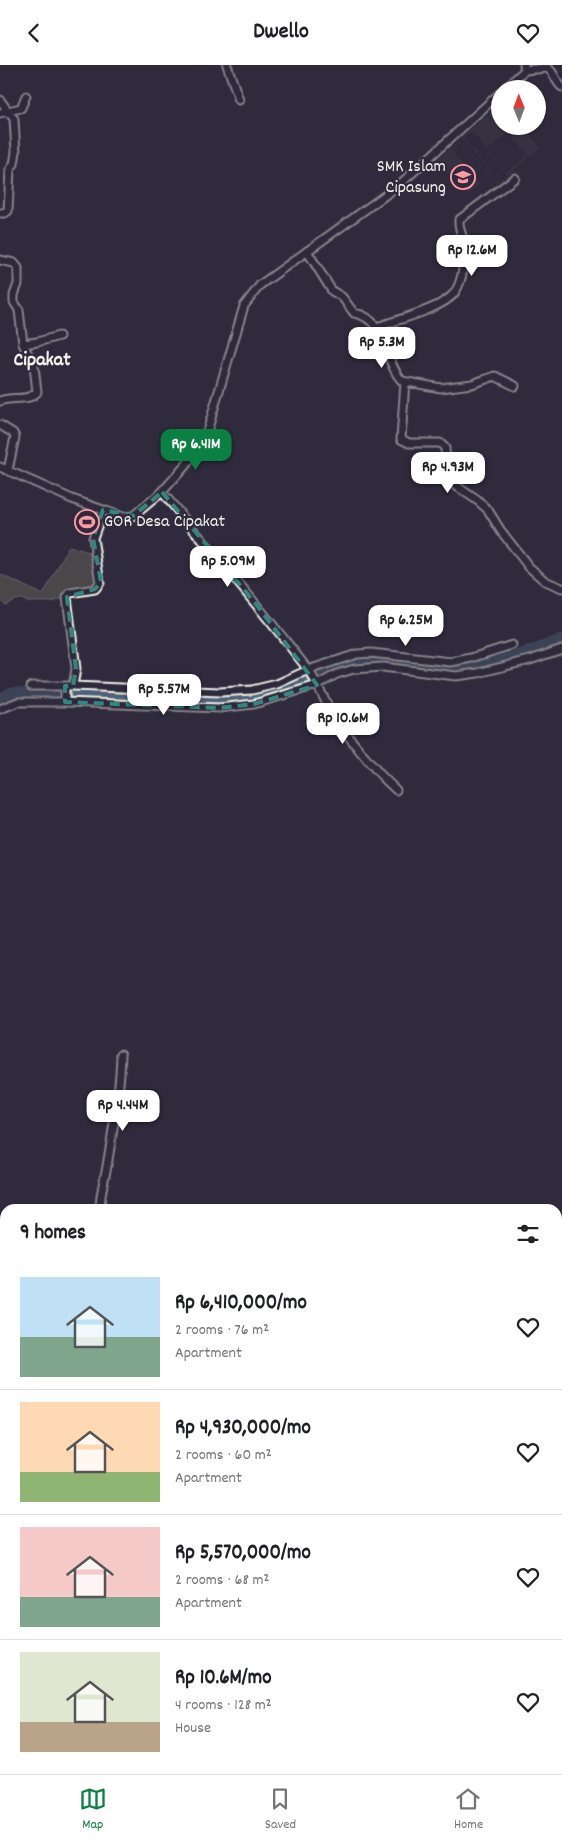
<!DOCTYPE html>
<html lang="en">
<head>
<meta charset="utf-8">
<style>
	:root { --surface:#fff; --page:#f2f2f2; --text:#202124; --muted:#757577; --line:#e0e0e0; --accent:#0b8043 }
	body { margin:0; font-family:Dekko,sans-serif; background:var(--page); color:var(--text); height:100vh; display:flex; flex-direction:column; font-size:19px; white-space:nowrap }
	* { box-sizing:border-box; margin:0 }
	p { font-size:16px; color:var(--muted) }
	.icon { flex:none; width:28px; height:28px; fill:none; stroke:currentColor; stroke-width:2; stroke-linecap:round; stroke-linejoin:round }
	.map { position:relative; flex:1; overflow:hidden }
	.side { position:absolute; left:0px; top:1139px; width:562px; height:571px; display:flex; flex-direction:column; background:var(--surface); border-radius:15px 15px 0 0; box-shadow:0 1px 4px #0004 }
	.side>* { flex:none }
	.needle { width:32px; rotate:359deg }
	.buttons { position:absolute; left:491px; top:15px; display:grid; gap:10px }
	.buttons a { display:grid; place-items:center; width:55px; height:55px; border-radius:50%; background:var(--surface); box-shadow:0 1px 4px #0004; font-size:25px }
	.price { position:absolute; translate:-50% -42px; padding:0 11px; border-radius:10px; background:#fff; color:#222; font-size:16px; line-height:32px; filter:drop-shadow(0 1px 2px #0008) }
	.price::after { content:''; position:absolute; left:50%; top:30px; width:15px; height:11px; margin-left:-8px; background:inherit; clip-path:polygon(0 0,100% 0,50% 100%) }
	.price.current { background:var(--accent); color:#fff }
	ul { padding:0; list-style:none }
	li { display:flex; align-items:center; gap:15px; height:125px; padding:0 20px }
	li+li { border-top:1px solid var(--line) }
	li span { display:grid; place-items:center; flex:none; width:140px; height:100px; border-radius:0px; color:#555 }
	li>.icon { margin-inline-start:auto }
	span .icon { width:60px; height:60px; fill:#fffc; stroke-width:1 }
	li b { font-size:21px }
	h2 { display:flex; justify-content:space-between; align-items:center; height:60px; padding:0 20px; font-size:21px }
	header { display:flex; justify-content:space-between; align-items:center; height:65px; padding:0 20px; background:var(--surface); font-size:22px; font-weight:700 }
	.dock { display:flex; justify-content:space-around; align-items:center; height:70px; border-top:1px solid var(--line); background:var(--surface); font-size:14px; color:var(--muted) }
	.dock a { display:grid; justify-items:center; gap:2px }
	.dock .current { color:var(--accent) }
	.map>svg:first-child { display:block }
	.built { fill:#433b47; fill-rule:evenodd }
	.grass { fill:#686a5c; stroke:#aeaea2 }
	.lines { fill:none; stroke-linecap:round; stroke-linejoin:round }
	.river { stroke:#4d6278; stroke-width:12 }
	.minor-casing { stroke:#f4f1e8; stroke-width:11 }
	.tertiary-casing { stroke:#f4f1e8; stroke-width:12 }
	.minor { stroke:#2f2a3d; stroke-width:7 }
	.tertiary { stroke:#2f2a3d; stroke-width:9 }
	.marked { fill:none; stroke:#318880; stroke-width:4; stroke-dasharray:10 6; stroke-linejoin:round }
	.labels { text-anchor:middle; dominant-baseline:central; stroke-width:4.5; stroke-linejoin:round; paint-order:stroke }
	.poi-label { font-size:18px; fill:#f4f1e8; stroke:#2f2a3d; text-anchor:end }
	.quarter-label { font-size:20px; font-weight:bold; fill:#f4f1e8; stroke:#2f2a3d }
</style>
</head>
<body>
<header><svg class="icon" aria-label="back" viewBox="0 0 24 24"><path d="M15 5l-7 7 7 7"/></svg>Dwello<svg class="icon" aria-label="heart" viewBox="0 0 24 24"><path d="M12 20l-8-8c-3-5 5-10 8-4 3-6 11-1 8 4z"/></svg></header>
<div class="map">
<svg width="562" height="1709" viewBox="0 0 562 1709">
	<rect width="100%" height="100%" fill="#2f2a3d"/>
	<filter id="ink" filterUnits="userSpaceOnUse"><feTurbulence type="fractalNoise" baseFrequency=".02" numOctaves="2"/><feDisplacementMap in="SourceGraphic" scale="10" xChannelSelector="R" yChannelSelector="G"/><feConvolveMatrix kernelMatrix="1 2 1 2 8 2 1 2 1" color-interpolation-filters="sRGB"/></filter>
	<g filter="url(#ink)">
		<!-- built -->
		<path class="built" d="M500,40v3l-5,5 5,5v8h7l9,11 8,-7 -3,-4h2l18,21 -43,36 -38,-45zM471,67l35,42 -8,7 -35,-43zM510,68l18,22 -22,17 -18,-22z
			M458,77l38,44 -29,25 -38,-44zM458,79l36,41 -8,7 -35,-41zM440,97l28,33 11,-10 6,7 -19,17 -34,-40z"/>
		<!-- grass -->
		<path class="grass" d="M69,481l20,6 9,35 -28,7 -8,5 -10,3h-24l-7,-3 -7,1 -8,5 -6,-5v-26l43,21z"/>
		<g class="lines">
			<!-- river -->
			<path class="river" d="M0,634l11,-6 246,5 88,-35c29,-8 58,0 87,4 8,1 15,3 23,3 32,-1 76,-19 107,-30"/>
			<defs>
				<path id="minor" d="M227,0l12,35
					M525,5l22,-2c8,4 8,14 15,19
					M504,24l21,-19 -1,-5
					M0,35l8,11 -8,2
					M8,46l13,-3 5,-12
					M0,148h5l3,-2 2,-41 4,-6 2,-12 -2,-33 -6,-8
					M307,186l25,40 10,6 12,16c34,6 28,46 48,68l39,7 31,-4 23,-8 20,10
					M0,195l14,3 4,5v16l-4,11v7l5,8 4,34 11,22 3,26c-8,10 -26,4 -37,9
					M377,262c19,-7 68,-19 78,-35 8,-12 10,-32 9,-45 0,-10 -6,-18 -5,-27l56,-42
					M23,279l14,-2 22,-6
					M405,317l-4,57 8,4h31l5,5 2,25 5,10 26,18 10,9 13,21 28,36 16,14 17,7
					M0,360l13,8 2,4 -7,33
					M0,402l72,32 51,18 10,-1 29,-24 24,-27 17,-23 6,-17 35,-119 16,-21 138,-99 102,-93
					M162,427c49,59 100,117 147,179 7,10 12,22 18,33 19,31 43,62 69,86
					M31,621h42l147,6 32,-2 25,-6 31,-14 49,-16 14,-1 80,9 20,-4 41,-13
					M65,621v16
					M73,621l3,-17 -9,-72 3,-4 25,-4 5,-6 -7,-45 10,-28
					M0,644l18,-7h47l154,6 35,-4 63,-19 20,-11 17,-5 29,-2 73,9 22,-3 52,-13 32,-11
					M100,1144c0,-15 4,-28 7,-43 6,-37 13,-74 14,-112
					M0,1192h5
					M558,1201h4
					M561,1244l1,-16
					M209,1709l3,-4"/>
				<path id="tertiary" d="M0,1603l5,2
					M160,1705l6,4"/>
			</defs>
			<!-- minor casing -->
			<use href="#minor" class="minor-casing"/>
			<!-- tertiary casing -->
			<use href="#tertiary" class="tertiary-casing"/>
			<!-- minor -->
			<use href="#minor" class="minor"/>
			<!-- tertiary -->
			<use href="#tertiary" class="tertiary"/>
		</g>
	</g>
	<!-- marked area -->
	<path d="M0 0H562V1709H0ZM162,427l94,112 61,81 -63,19 -35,4 -154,-6v-16h8l3,-17 -9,-72 28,-8 6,-7 -8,-44 10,-28 30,6z" fill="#2f2a3d" fill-opacity=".55" fill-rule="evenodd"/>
	<path class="marked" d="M162,427l94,112 61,81 -63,19 -35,4 -154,-6v-16h8l3,-17 -9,-72 28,-8 6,-7 -8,-44 10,-28 30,6z"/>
	<!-- icons -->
	<defs>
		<symbol id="school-ring" viewBox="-11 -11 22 22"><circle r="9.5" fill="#2f2a3d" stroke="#ff9aa2" stroke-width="1.5"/><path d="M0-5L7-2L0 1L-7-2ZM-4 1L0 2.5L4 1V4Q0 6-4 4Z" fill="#ff9aa2"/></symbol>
		<symbol id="stadium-ring" viewBox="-11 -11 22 22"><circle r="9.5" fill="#2f2a3d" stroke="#ff9aa2" stroke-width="1.5"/><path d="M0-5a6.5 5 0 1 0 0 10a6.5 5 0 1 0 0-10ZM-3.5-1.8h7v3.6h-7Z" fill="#ff9aa2"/></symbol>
	</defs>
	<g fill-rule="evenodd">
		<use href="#school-ring" x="449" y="98" width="28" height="28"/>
		<use href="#stadium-ring" x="73" y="443" width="28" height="28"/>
	</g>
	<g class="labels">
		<!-- poi labels -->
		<g class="poi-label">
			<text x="446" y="102">SMK Islam<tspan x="446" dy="21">Cipasung</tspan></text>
			<text x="104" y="457" text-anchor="start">GOR Desa Cipakat</text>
		</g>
		<!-- quarter labels -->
		<g class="quarter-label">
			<text x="42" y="296">Cipakat</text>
		</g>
	</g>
</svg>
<div class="buttons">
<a><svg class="needle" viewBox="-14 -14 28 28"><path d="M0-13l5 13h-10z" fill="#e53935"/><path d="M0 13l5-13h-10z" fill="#757577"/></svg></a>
</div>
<b class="price" style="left:472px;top:212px">Rp 12.6M</b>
<b class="price" style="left:382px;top:304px">Rp 5.3M</b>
<b class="price current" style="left:196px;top:406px">Rp 6.41M</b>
<b class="price" style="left:448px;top:429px">Rp 4.93M</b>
<b class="price" style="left:228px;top:523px">Rp 5.09M</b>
<b class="price" style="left:406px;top:582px">Rp 6.25M</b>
<b class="price" style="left:164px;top:651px">Rp 5.57M</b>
<b class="price" style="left:343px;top:680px">Rp 10.6M</b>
<b class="price" style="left:123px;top:1067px">Rp 4.44M</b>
<section class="side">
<h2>9 homes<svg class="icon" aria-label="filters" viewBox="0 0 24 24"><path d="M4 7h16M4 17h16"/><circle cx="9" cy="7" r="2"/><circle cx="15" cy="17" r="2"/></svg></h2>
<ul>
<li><span style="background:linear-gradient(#bfe0f5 60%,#7fa58c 0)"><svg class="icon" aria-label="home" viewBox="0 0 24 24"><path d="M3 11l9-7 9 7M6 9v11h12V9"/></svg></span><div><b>Rp 6,410,000/mo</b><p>2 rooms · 76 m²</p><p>Apartment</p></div><svg class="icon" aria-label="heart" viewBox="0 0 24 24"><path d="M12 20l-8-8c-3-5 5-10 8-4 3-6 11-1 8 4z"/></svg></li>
<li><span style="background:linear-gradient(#ffd9b3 70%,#8fb573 0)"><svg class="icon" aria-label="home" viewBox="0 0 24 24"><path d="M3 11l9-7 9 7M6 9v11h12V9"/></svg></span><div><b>Rp 4,930,000/mo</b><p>2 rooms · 60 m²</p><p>Apartment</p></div><svg class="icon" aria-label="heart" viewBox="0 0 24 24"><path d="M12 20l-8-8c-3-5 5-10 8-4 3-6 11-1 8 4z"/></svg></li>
<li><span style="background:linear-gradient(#f6c9c9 70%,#7fa58c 0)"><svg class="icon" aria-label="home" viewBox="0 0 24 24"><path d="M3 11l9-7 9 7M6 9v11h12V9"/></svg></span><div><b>Rp 5,570,000/mo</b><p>2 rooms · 68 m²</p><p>Apartment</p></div><svg class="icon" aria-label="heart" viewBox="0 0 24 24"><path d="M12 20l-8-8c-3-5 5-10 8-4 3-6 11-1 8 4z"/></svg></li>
<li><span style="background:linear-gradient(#dfe7d0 70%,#b9a48a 0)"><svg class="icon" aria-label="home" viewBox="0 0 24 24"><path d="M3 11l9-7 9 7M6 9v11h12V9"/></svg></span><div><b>Rp 10.6M/mo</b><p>4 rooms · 128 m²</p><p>House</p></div><svg class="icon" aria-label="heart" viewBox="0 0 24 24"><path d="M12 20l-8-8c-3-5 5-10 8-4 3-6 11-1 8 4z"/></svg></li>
</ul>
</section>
</div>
<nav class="dock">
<a class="current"><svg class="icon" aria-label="map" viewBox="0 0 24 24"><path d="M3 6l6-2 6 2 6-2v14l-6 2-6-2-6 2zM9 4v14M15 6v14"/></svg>Map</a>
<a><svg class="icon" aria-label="saved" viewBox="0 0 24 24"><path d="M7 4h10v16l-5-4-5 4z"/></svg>Saved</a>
<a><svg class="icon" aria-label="home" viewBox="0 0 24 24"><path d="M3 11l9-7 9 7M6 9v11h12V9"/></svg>Home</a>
</nav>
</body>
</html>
